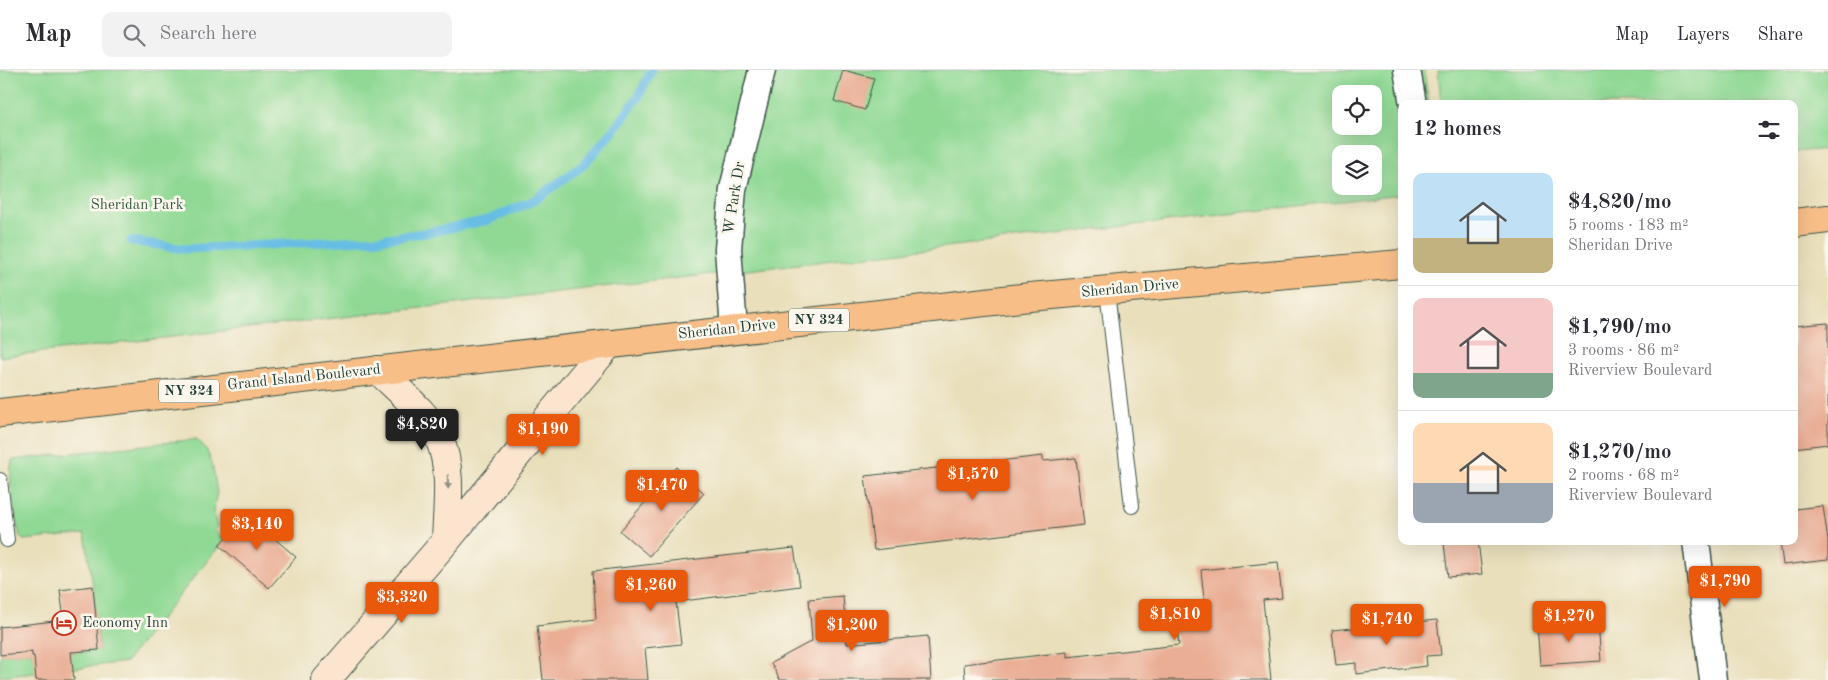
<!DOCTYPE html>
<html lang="en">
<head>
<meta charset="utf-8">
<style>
	:root { --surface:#fff; --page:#f2f2f3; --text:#2b2b33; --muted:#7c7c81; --line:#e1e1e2; --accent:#ea580c }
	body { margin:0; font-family:"Old Standard TT",serif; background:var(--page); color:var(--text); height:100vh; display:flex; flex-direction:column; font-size:19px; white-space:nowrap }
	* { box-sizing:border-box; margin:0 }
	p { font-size:16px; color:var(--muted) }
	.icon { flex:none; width:28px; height:28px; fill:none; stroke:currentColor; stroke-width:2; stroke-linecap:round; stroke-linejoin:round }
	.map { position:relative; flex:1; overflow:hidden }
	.drawer { position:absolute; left:1398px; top:30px; width:400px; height:445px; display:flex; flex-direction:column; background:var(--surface); border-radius:10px; box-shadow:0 5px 20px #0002 }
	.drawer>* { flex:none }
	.fabs { position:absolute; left:1332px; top:15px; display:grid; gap:10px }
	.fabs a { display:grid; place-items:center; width:50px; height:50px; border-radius:10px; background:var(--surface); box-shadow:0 5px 20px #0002; font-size:25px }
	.price { position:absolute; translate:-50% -42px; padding:0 11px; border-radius:5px; background:var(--accent); color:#fff; font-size:16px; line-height:32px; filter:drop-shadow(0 1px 2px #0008) }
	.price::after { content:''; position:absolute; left:50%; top:30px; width:15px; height:11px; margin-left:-8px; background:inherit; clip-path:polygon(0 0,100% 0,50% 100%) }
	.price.current { background:#222; color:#fff }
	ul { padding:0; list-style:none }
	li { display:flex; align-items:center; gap:15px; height:125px; padding:0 15px }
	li+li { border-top:1px solid var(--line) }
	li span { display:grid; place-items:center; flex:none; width:140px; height:100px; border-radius:10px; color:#555 }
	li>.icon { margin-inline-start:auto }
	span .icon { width:60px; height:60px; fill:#fffc; stroke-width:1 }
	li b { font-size:21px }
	h2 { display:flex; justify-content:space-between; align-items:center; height:60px; padding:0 15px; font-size:21px }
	header { display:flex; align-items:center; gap:30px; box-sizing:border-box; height:70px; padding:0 25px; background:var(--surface); border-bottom:1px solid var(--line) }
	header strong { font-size:24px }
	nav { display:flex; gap:28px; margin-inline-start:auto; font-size:18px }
	.search { width:350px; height:45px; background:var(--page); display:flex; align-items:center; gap:12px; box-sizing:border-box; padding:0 18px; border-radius:10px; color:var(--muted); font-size:19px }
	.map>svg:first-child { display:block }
	.green { fill:#90d994; stroke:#588b64; fill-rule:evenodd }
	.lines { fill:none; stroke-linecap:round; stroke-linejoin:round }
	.stream { stroke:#68bde5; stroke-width:9 }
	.building { fill:#eaae95 }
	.service-casing { stroke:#3d5548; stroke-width:16 }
	.minor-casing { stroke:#3d5548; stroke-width:29 }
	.secondary-casing { stroke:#3d5548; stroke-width:30 }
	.primary-casing { stroke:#3d5548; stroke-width:30 }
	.service { stroke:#fff; stroke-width:14 }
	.minor { stroke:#fff; stroke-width:26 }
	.secondary { stroke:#fce5cf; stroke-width:28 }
	.primary { stroke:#f7be88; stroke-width:28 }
	.oneway { fill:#8e9182 }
	.labels { text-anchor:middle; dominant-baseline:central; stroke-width:5; stroke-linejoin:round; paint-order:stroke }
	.shield { fill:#fbf7ec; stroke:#61756b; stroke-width:1 }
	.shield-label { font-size:14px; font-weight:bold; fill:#1f3d34 }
	.street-label { font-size:15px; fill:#1f3d34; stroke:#fbf7ec }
	.park-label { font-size:15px; fill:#365c47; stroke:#fbf7ec }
	.poi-label { font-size:15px; fill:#1f3d34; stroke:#fbf7ec; text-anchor:start }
</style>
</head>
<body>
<header>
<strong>Map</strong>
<div class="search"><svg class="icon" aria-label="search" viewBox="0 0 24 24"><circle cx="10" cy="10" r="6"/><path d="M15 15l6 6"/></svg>Search here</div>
<nav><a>Map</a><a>Layers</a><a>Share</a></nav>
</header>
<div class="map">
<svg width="1828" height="610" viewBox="0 0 1828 610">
	<rect width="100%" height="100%" fill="#fbf7ec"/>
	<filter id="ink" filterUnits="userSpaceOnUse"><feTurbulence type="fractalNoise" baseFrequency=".02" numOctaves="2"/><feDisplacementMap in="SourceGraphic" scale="10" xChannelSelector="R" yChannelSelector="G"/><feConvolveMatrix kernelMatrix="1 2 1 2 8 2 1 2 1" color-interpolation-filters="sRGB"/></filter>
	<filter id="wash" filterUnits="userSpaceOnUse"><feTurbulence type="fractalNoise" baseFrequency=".0096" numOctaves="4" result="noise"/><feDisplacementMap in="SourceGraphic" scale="20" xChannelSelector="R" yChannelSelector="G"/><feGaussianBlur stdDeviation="1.12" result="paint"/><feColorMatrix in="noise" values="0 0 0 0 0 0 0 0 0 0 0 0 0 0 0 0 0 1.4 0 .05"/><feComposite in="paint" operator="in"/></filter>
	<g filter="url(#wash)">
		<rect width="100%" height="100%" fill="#e9dfbb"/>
		<!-- green -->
		<path class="green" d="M0,0h1424l5,34h-28v90l-1401,163zM1341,24h33v32h-33zM1341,84h33v32h-33z
			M1438,0h390v79l-34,3v-48h-353z
			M197,369l9,10 6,14 5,29 -4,20 4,15 -2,4 9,9 -98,122 -126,15v-22l32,-3v4l67,-6 -6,-64 -8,-52 -62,6 -3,-3c-5,-22 -13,-56 -8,-77z"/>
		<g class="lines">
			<!-- stream -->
			<path class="stream" d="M131,171l54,8 196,-10 50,-7 57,-12 45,-19 49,-35 32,-36 24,-33 14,-27"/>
		</g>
		<g id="blocks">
			<!-- building -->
			<path class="building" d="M843,0l31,8 -9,32 -31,-9z
				M1828,253v121l-34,4v-122z
				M1043,386v5l33,-3 8,67 -210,25 -9,-74z
				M676,397l28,26 -55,63 -29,-25z
				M1823,436l5,35v19l-45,5 -3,-24h14v-32z
				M246,444l50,43 -27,31 -50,-43z
				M1462,471h16l4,33 -34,3 -4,-34z
				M794,478l6,38 -124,16 5,42 -36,4 3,32h-105l-6,-54 59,-7 -3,-48z
				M1278,492l4,36 -19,2 8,80h-306l-1,-16 103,-12v5l112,-12 -3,-24 30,-3 -5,-48z
				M93,516l6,64 -28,2 3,28h-38l-2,-24h-2v-4l-32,3v-28l64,-7 -4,-30z
				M843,526l4,48 81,-8 3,44h-151l-9,-17 41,-22 -3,-42z
				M1437,550l4,35 -15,1 1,10 -71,8v-11l-20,2 -4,-35z
				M1598,552l3,39 -61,4 -3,-40z"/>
		</g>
	</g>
	<g filter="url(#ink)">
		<use href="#blocks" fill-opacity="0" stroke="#3d5548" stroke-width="1"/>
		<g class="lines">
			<defs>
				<path id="service" d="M1107,221l25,215
					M0,410l7,60"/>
				<path id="minor" d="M1407,0l6,34
					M734,259l-6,-80 5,-60 29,-119
					M1696,471l17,139"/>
				<path id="secondary" d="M378,300c18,18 52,46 61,68 14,32 8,69 7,103
					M326,610l120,-139 163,-197"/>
				<path id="primary" d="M1794,153l34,-4
					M0,343l1030,-116 371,-33"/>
			</defs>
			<!-- service casing -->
			<use href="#service" class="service-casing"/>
			<!-- minor casing -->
			<use href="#minor" class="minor-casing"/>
			<!-- secondary casing -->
			<use href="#secondary" class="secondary-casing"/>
			<!-- primary casing -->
			<use href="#primary" class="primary-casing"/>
			<!-- service -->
			<use href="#service" class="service"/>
			<!-- minor -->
			<use href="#minor" class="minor"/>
			<!-- secondary -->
			<use href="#secondary" class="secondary"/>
			<!-- primary -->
			<use href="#primary" class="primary"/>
		</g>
		<!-- one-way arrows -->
		<defs><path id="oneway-solid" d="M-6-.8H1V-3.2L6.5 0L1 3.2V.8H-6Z" transform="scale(1.25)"/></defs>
		<use class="oneway" href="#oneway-solid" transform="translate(448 412) rotate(88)"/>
	</g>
	<!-- icons -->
	<defs>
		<symbol id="hotel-ring" viewBox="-11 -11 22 22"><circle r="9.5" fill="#fbf7ec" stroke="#c8321e" stroke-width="1.5"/><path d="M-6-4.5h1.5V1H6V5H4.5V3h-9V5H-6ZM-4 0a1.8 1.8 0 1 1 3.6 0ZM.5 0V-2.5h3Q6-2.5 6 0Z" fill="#c8321e"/></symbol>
	</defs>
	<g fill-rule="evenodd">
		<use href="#hotel-ring" x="50" y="539" width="28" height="28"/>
	</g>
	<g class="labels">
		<!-- shield labels -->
		<g class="shield">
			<rect x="789" y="238.5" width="60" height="23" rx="4"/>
			<rect x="159" y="309.5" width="60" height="23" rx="4"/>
		</g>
		<g class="shield-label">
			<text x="819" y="250">NY 324</text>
			<text x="189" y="321">NY 324</text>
		</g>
		<!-- street labels -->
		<g class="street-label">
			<text transform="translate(735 128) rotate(-81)">W Park Dr</text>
			<text transform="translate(1130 219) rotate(-5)">Sheridan Drive</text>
			<text transform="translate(727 260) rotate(-6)">Sheridan Drive</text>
			<text transform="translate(304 308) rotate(-6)">Grand Island Boulevard</text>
		</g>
		<!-- park labels -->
		<g class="park-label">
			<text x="137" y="135">Sheridan Park</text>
		</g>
		<!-- poi labels -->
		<g class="poi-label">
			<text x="82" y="553">Economy Inn</text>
		</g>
	</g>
</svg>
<div class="fabs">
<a><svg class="icon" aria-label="locate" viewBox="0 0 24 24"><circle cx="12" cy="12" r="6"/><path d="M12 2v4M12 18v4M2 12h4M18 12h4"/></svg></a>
<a><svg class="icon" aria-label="layers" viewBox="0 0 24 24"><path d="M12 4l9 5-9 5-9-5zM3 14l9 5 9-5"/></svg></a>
</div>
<b class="price current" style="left:422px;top:381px">$4,820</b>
<b class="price" style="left:543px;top:386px">$1,190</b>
<b class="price" style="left:973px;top:431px">$1,570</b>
<b class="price" style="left:662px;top:442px">$1,470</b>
<b class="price" style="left:257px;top:481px">$3,140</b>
<b class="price" style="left:1725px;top:538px">$1,790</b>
<b class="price" style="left:651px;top:542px">$1,260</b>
<b class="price" style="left:402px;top:554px">$3,320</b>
<b class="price" style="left:1175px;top:571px">$1,810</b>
<b class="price" style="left:1569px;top:573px">$1,270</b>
<b class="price" style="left:1387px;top:576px">$1,740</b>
<b class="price" style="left:852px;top:582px">$1,200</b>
<section class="drawer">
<h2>12 homes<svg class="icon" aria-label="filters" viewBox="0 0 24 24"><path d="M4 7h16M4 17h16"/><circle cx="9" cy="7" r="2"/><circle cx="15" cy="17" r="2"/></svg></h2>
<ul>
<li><span style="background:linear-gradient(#bfe0f5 65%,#c2b280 0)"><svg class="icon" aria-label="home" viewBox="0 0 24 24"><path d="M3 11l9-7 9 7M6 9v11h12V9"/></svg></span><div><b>$4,820/mo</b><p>5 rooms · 183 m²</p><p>Sheridan Drive</p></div></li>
<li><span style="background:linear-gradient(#f6c9c9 75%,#7fa58c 0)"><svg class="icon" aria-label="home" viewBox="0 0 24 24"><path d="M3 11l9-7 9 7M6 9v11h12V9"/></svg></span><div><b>$1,790/mo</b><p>3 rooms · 86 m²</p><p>Riverview Boulevard</p></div></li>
<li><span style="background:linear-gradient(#ffd9b3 60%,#9aa5b1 0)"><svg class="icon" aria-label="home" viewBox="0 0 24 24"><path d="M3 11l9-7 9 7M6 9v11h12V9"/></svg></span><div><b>$1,270/mo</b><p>2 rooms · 68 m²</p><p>Riverview Boulevard</p></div></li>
</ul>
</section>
</div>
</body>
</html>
